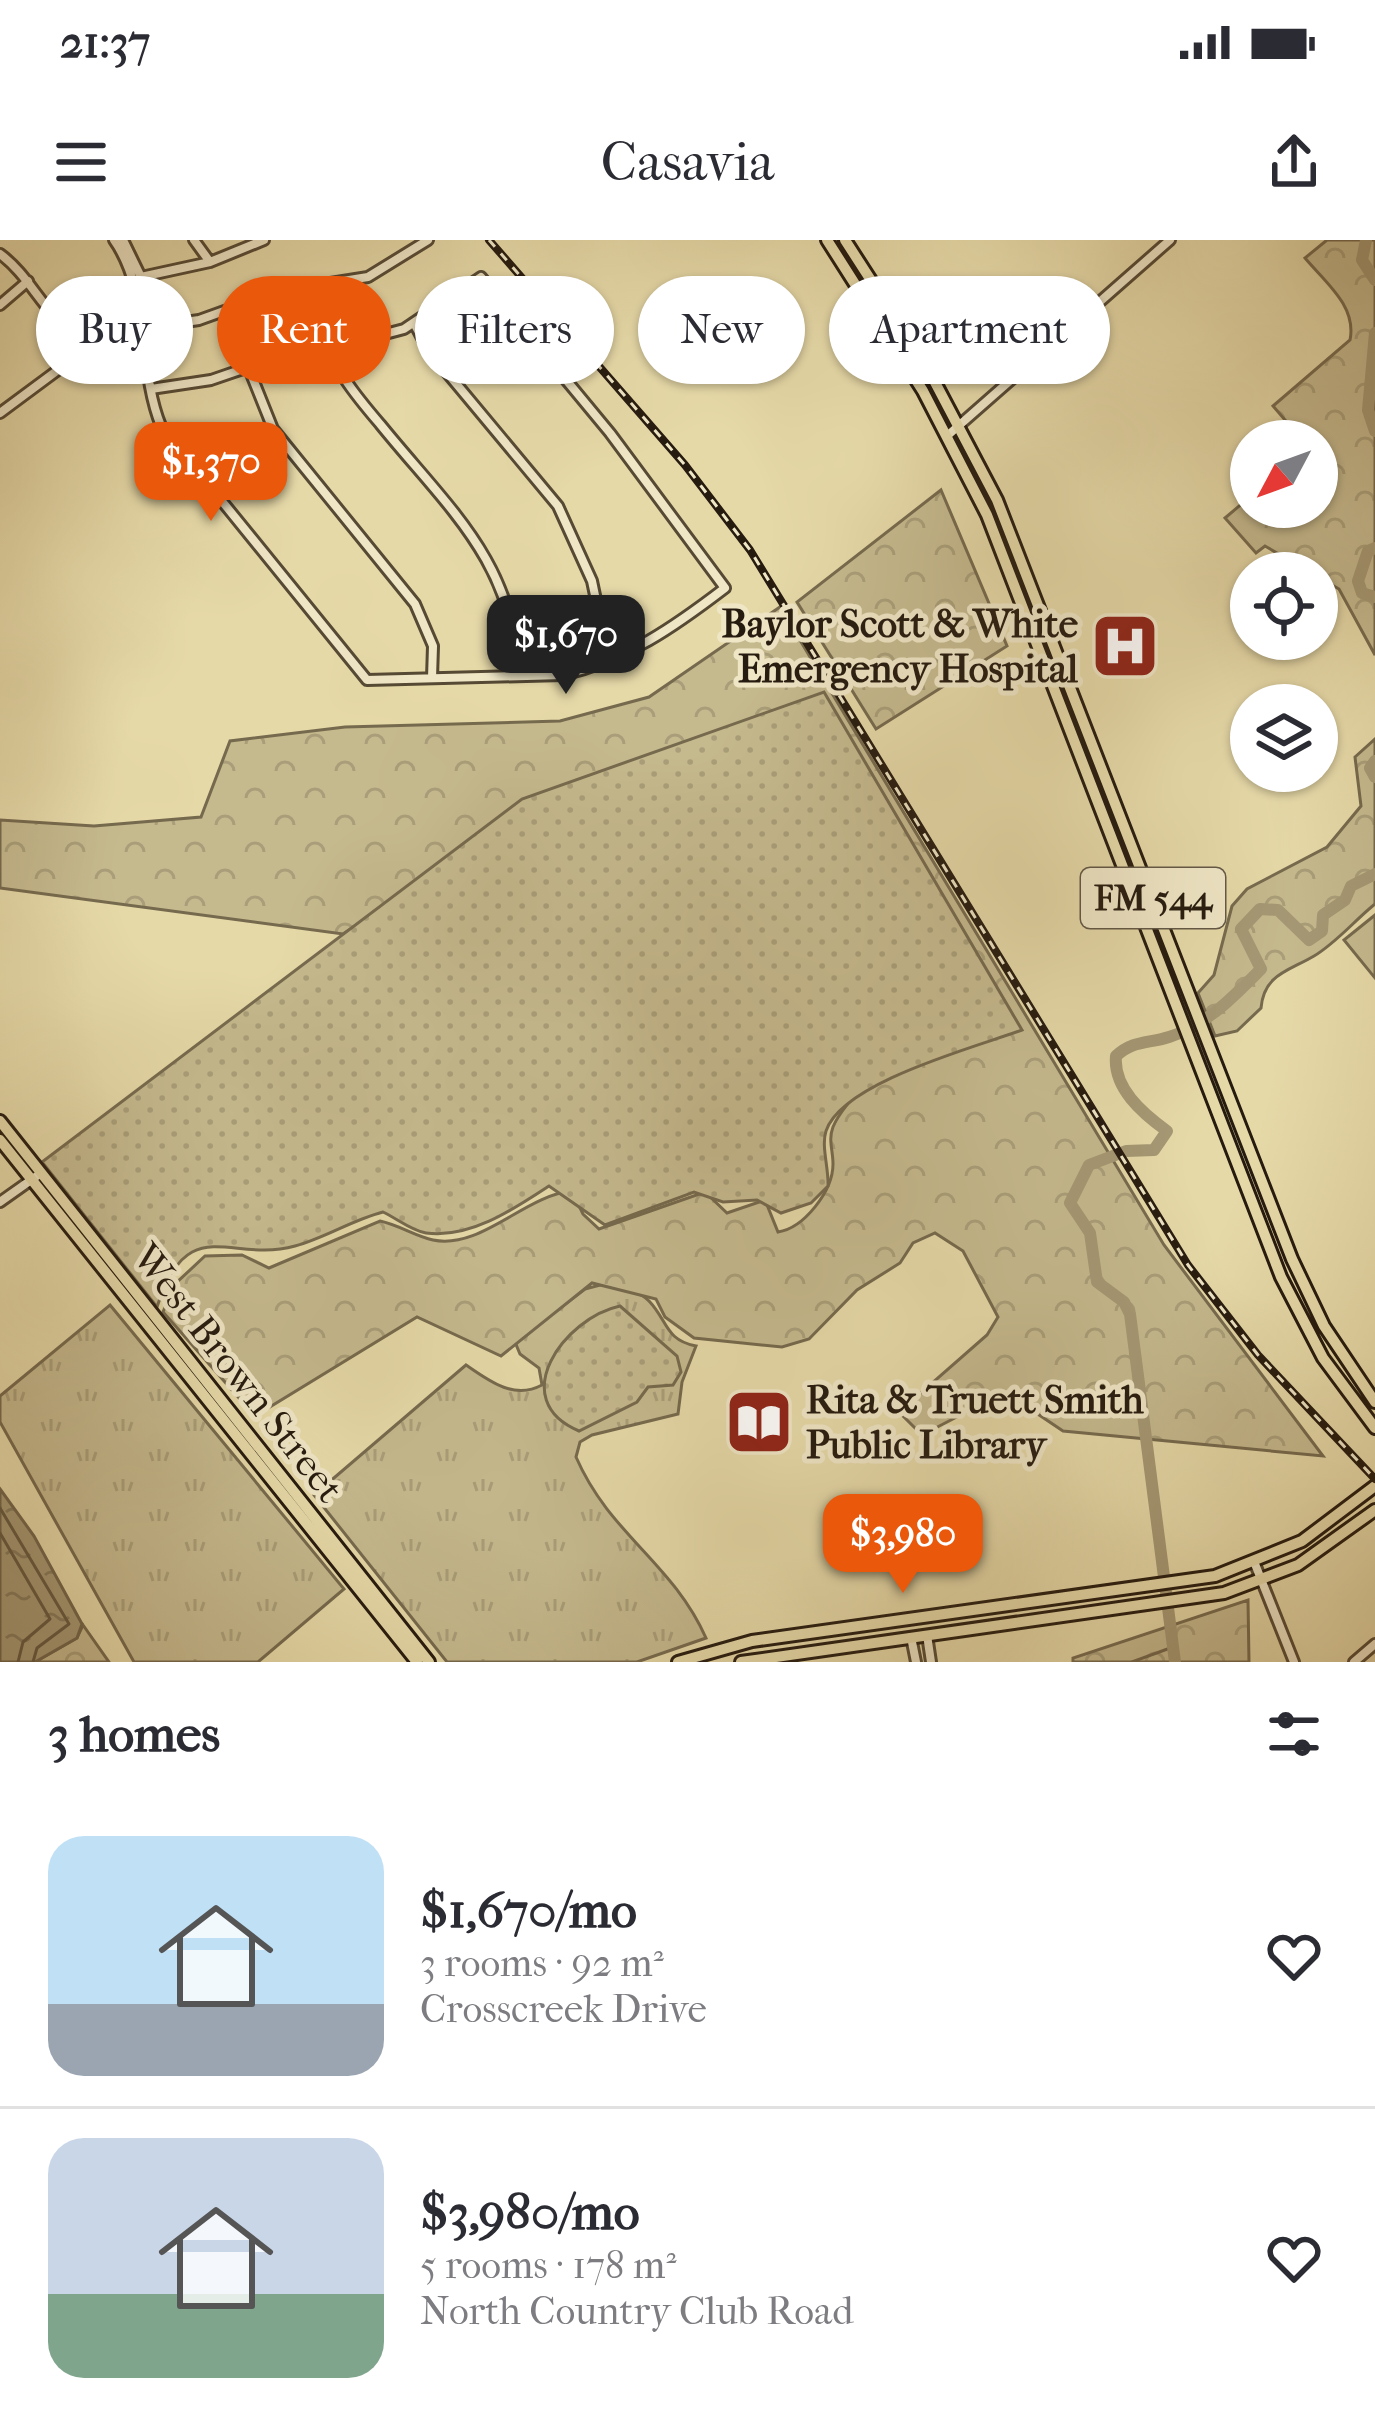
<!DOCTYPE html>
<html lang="en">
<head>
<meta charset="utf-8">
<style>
	:root { --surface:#fff; --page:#f2f2f3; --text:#2b2b33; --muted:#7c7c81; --line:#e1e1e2; --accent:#ea580c }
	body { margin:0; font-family:"IM FELL French Canon",serif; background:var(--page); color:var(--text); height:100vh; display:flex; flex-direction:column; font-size:45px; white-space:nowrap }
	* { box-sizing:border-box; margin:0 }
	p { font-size:39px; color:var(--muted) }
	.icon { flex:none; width:66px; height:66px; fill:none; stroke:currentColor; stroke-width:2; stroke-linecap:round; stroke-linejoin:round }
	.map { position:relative; height:1422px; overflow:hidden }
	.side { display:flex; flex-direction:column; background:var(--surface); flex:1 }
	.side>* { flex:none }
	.top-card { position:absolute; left:36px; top:36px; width:1305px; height:108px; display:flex; gap:24px }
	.needle { width:78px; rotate:229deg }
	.controls { position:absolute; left:1230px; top:180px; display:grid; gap:24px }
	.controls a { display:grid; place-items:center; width:108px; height:108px; border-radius:50%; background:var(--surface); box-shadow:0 3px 9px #0004; font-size:60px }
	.price { position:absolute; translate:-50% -102px; padding:0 27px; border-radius:24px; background:var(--accent); color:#fff; font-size:39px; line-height:78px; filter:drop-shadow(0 3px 6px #0008) }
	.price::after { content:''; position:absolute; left:50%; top:72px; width:36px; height:27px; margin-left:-18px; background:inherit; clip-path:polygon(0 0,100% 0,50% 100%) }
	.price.on { background:#222; color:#fff }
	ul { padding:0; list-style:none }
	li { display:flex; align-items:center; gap:36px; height:300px; padding:0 48px }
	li+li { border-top:3px solid var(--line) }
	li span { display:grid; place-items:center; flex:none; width:336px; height:240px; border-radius:36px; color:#555 }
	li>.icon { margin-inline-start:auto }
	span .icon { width:144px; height:144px; fill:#fffc; stroke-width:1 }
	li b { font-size:51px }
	h2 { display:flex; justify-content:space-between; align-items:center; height:144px; padding:0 48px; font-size:51px }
	.chip { padding:0 42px; border-radius:54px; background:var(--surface); box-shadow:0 3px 9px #0004; font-size:42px; line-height:108px }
	.chip.on { background:var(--accent); color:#fff }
	.status { display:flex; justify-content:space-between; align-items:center; height:84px; padding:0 60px; background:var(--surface); direction:ltr }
	.status svg { height:33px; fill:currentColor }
	header { display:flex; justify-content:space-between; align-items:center; height:156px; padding:0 48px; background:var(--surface); font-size:54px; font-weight:600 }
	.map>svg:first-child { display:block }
	.grass { fill:url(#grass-tufts); stroke:#766a4e; stroke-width:3 }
	.forest { fill:url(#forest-crowns); stroke:#766a4e; stroke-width:3 }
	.park { fill:url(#park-dots); stroke:#766a4e; stroke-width:3 }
	.pitch { fill:#c5b98e; stroke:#766a4e; stroke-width:3 }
	.water { fill:url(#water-ripples); stroke:#72664c; stroke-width:3 }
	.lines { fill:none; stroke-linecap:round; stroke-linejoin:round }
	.shore { stroke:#665a42; stroke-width:3 }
	.stream { stroke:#72664c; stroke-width:3 }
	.river { stroke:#a59874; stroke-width:12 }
	.minor-casing { stroke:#564a35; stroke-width:14 }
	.major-casing { stroke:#261b0f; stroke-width:16 }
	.minor { stroke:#efe6c6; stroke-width:8 }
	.major { stroke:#e6d9a8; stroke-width:10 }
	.rail-casing { stroke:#261b0f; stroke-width:8 }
	.rail { stroke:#efe6c6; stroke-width:3; stroke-dasharray:9; stroke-linecap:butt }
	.labels { text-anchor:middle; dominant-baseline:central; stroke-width:10; stroke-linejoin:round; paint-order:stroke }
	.shield { fill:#efe6c6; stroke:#625846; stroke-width:3 }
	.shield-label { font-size:36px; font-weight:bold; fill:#261b0f }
	.poi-label { font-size:39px; font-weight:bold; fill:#261b0f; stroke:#efe6c6; text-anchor:end }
	.street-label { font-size:39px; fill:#261b0f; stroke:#efe6c6 }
</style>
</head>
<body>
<div class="status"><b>21:37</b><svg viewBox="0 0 49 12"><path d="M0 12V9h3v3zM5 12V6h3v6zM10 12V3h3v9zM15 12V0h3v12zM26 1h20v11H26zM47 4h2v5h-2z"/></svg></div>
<header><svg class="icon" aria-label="menu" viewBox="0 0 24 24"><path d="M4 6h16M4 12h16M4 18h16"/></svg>Casavia<svg class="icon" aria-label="share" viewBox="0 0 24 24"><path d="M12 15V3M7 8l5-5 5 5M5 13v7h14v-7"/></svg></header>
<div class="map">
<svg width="1375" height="1422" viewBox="0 0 1375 1422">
	<defs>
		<pattern id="grass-tufts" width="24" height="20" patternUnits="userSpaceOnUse" patternTransform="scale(3)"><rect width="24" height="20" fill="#c5b98e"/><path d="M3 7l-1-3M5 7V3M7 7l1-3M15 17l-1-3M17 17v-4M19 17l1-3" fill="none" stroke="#a99e79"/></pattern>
		<pattern id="forest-crowns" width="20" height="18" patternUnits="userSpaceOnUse" patternTransform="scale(3)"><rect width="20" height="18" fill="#c5b98e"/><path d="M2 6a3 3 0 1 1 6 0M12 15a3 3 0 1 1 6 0" fill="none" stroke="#a99e79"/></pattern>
		<pattern id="park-dots" width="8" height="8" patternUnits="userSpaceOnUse" patternTransform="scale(3)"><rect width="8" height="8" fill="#c5b98e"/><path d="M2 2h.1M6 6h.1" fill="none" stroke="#a99e79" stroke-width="1.8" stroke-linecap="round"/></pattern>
		<pattern id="water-ripples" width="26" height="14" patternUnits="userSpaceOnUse" patternTransform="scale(3)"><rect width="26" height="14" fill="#a59874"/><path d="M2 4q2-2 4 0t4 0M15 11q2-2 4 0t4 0" fill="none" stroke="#867b5e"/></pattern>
	</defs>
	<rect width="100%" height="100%" fill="#e6d9a8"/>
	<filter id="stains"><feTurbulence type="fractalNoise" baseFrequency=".00167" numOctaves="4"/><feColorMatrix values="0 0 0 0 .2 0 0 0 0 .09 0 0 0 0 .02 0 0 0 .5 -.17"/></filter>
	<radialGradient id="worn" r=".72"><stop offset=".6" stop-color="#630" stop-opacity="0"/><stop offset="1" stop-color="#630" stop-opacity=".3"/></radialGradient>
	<!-- grass -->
	<path class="grass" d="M604,1044c15,4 35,6 45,17 19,20 16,39 47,45l-14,36 -4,32 -86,21 -12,7 -4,15c34,78 96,105 130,181l-69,24h-190l-133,-167 152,-130c23,16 48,35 76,20l-3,-17 -19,-14 -5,-12 70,-53z
		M110,1065l234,284 -86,73h-124l-134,-240v-26z"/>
	<!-- forest -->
	<path class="forest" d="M1327,0h48v415l-36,-66 -74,-43 -9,7 -31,-35 26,-22v11h66v-66h-14l-30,-35 77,-66c7,-34 -25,-58 -45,-82z
		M941,250l66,156 -131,83 -79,-127z
		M780,367l384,638 159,211 -260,-25 -58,-39 -83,43 -23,-23 88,-77 11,-18 -35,-66 -28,-18 -22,10 -13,20 -43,27 -48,49 -27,8 -88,-9 -29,-21 -9,-18 -64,-16 -91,73 -84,-39 -162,99 -92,-104 12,-28 30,-28 37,-1 27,13 111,-47c19,4 35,15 53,19 48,10 92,-45 139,-49l11,23 16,15 106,-37 22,21 38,-13 13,32c26,-4 55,-41 55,-68 0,-14 -5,-24 0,-37 8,-19 27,-36 41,-52l-456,-191 -75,50 -343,-46v-68l94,6 107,-9 29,-76 115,-14 215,-6 89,-24z
		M1375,499v165c-20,16 -39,39 -61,52 -25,15 -50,18 -53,52l-24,23 -22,5 -17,-43 16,-18 18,-69 15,-17 80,-42 34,-41 -6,-49z
		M1248,1360l1,62h-176v-4z
		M83,1385l26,37h-74l42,-24z"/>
	<!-- park -->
	<path class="park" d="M824,452l198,338c-46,17 -180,52 -196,101 -5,15 3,38 2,55l-17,17 -30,10 -24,-13 -34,2 -29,-10 -89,33 -56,-39c-35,23 -79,53 -123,47 -14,-2 -30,-15 -43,-21 -31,8 -58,26 -88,34 -65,18 -107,-36 -138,61l-115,-145 480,-363z
		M620,1066l57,50 4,16 -8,13 -25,2 -11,15 -58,29c-74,-31 -15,-113 41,-125z"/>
	<!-- pitch -->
	<path class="pitch" d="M1375,675v63l-31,-38z"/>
	<!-- water -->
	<path class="water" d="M0,1249l34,47 48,88 -5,14 -42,24h-35z"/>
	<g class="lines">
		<!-- shore -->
		<path class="shore" d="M0,1268l69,116 -32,24 -4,14
			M0,1293l50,86 -27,23 -5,20"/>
		<!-- stream -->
		<path class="stream" d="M1132,1422l41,-15"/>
		<!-- river -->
		<path class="river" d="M1366,0l-4,20 13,20
			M1375,93l-7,77 7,21
			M1375,308l-7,3 -10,30 4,12 13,4
			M1375,521l-5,7 5,9
			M1175,1422l-45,-348 -6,-12 -27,-20 -7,-49 -20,-30 19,-38 37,-14 28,-1 13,-19c-25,-18 -54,-43 -51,-75 18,-16 31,-12 53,-19 37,-11 65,-41 92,-68l-20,-40 19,-20 18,1 31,30 13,-9 1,-16 22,-15 6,-14 24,-12"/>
		<defs>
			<path id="minor" d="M114,0c37,53 23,127 47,186l206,254 196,-5c64,-15 111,-48 162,-87l-115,-155 -129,-156 -77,52 -49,13 -42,3 -102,35 -60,9
				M123,0l18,37 2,50
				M194,0l16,22
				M0,14c33,24 44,64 82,83l117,-17 81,-29 88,-14 60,-37
				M141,37l69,-15 54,-22
				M319,45c2,14 0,32 4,46 9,36 33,65 57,93 67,83 135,138 138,252
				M0,65l28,-24
				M414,83l15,28 129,155 34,75 17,81
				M332,102l5,-6 -4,-53
				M249,129l24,60 142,175 18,42 -1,32
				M0,173l66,-49 16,-27
				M947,196l223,-196
				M0,962l41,-29
				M1255,1324l39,98
				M927,1395l4,27
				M911,1397l5,25
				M1354,1422l21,-18"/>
			<path id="major" d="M827,0l96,151 64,124 294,762 42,81 52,70
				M845,0l83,129 69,131 295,759 32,67 51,76
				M0,881l429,541
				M0,900l417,522
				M678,1422l74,-21 463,-65 87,-35 73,-55
				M741,1422l483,-69 74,-28 77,-55"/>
		</defs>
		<!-- minor casing -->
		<use href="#minor" class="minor-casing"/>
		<!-- major casing -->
		<use href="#major" class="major-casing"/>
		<!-- minor -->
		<use href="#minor" class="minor"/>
		<!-- major -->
		<use href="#major" class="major"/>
		<defs>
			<path id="rail" d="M489,0l196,225 65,85 438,715 70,90 117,124"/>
		</defs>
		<!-- rail casing -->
		<use href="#rail" class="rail-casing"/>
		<!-- rail -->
		<use href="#rail" class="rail"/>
	</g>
	<!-- icons -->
	<defs>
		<symbol id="hospital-square" viewBox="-11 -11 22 22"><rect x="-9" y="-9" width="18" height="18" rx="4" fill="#8f2418" stroke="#efe6c6"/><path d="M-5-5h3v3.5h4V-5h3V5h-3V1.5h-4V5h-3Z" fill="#fff"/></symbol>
		<symbol id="library-square" viewBox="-11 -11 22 22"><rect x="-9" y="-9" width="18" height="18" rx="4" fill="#8f2418" stroke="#efe6c6"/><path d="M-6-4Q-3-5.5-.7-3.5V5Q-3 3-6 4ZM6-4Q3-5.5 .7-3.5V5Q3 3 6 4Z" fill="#fff"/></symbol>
	</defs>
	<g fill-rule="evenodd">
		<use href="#hospital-square" x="1087" y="368" width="76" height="76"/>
		<use href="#library-square" x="721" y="1144" width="76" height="76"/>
	</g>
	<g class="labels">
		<!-- shield labels -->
		<rect class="shield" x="1081" y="628" width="144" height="60" rx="9"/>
		<g class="shield-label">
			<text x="1153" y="658">FM 544</text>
		</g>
		<!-- poi labels -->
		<g class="poi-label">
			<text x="1078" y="384">Baylor Scott &amp; White<tspan x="1078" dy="45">Emergency Hospital</tspan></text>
			<text x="806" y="1160" text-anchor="start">Rita &amp; Truett Smith<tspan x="806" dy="45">Public Library</tspan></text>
		</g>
		<!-- street labels -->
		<g class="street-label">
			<text transform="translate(238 1133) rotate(52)">West Brown Street</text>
		</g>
	</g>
	<rect width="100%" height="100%" filter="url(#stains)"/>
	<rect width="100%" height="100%" fill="url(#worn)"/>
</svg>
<div class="controls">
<a><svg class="needle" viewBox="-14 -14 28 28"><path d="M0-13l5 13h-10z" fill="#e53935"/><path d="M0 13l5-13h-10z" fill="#7c7c81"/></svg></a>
<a><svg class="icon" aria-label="locate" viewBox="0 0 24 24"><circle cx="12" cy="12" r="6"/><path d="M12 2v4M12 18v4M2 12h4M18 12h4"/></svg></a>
<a><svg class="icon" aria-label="layers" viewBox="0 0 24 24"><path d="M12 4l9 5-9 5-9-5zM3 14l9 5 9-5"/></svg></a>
</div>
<b class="price" style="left:211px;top:284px">$1,370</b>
<b class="price on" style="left:566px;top:457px">$1,670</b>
<b class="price" style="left:903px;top:1356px">$3,980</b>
<div class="top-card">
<a class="chip">Buy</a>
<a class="chip on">Rent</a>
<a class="chip">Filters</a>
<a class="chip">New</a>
<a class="chip">Apartment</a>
</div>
</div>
<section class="side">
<h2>3 homes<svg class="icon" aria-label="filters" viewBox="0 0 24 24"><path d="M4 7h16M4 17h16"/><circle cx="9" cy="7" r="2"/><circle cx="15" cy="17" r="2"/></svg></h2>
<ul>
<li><span style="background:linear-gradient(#bfe0f5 70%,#9aa5b1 0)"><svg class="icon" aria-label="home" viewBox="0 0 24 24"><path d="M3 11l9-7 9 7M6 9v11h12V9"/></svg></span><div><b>$1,670/mo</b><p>3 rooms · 92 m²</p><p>Crosscreek Drive</p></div><svg class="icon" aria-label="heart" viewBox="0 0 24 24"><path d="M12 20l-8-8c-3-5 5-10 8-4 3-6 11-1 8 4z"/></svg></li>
<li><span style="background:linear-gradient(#c9d6e8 65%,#7fa58c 0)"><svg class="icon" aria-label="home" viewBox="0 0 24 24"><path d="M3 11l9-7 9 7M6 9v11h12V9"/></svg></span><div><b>$3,980/mo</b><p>5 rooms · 178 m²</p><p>North Country Club Road</p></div><svg class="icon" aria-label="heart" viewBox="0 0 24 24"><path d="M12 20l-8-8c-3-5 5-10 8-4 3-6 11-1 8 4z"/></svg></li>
</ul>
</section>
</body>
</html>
